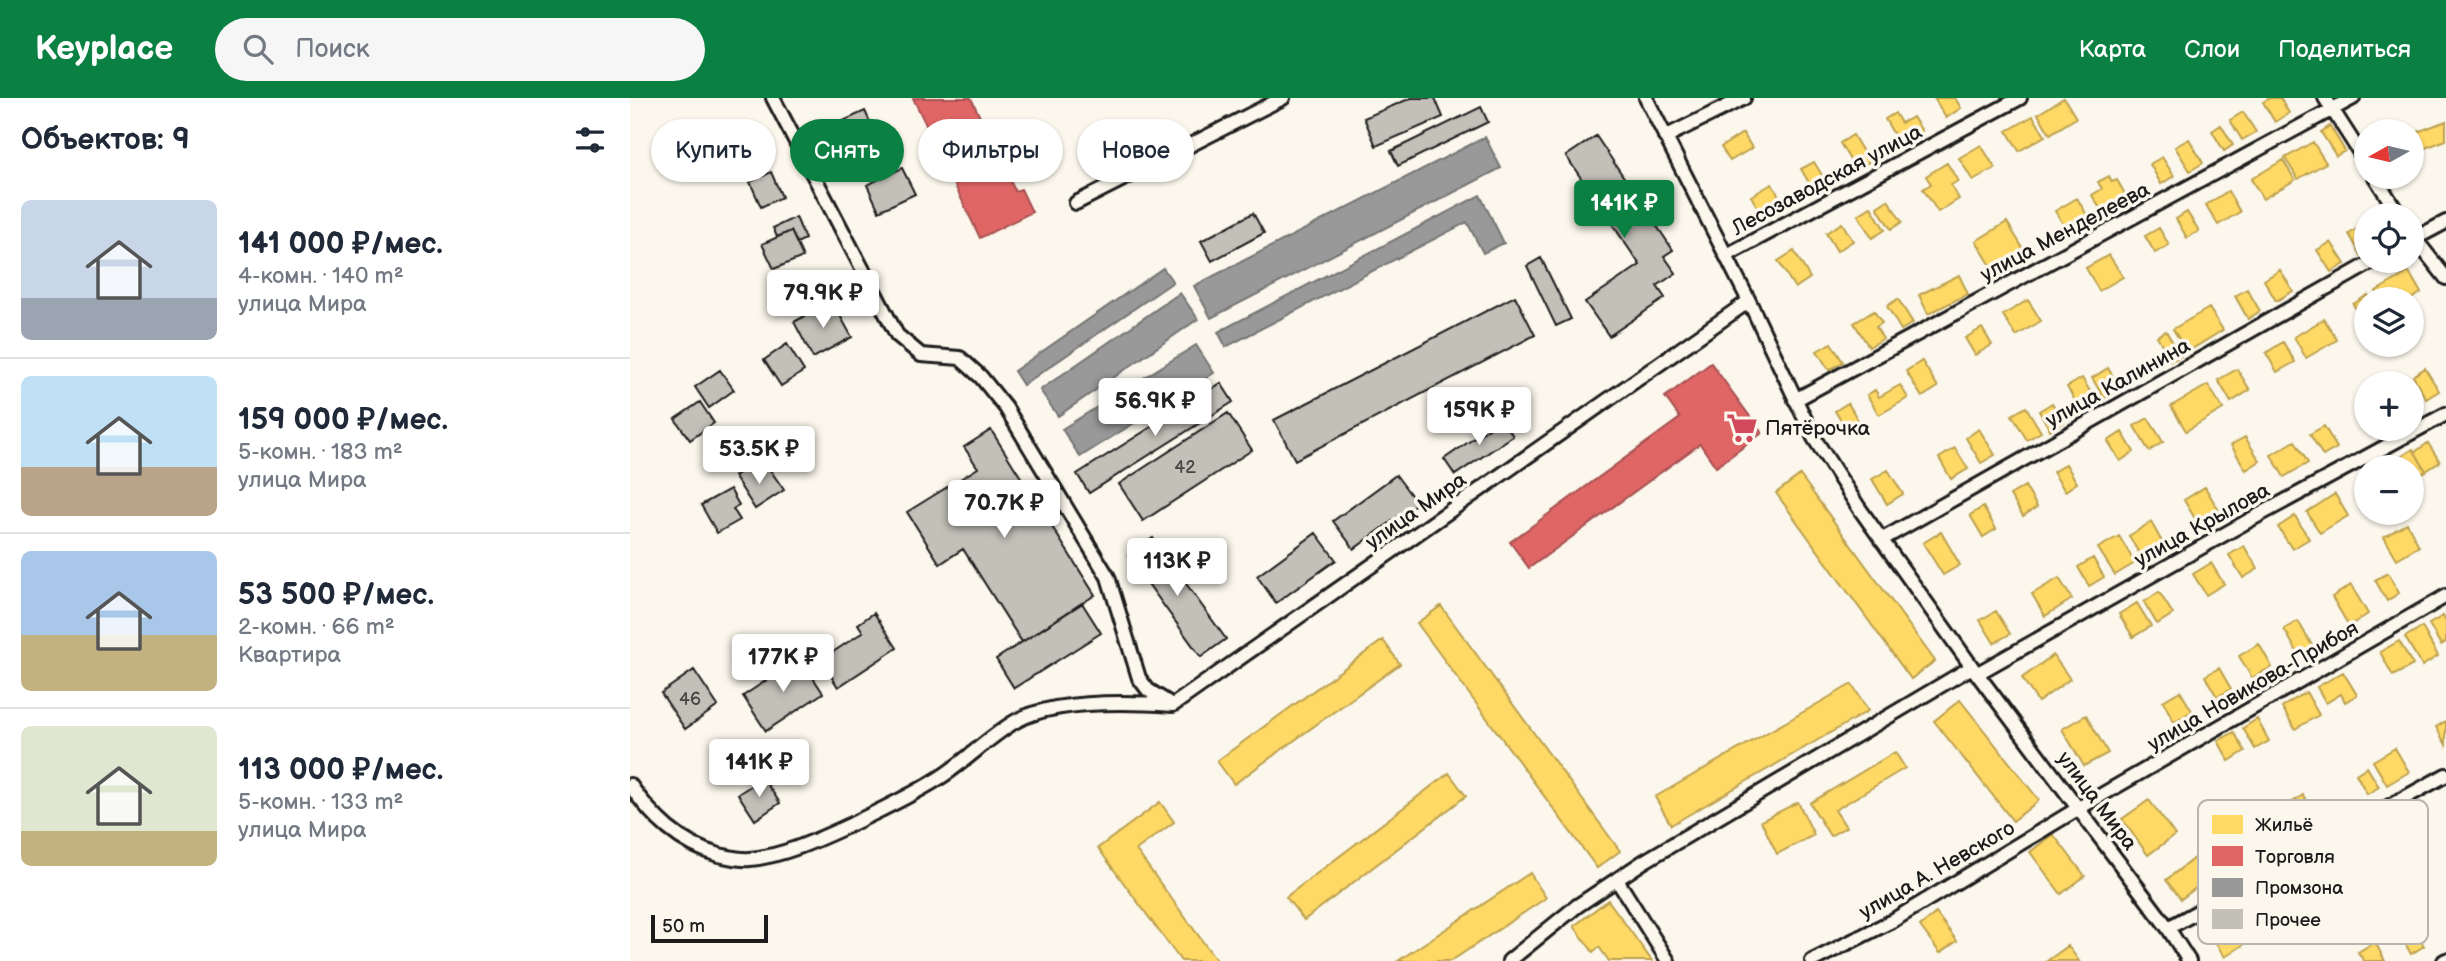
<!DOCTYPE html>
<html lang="ru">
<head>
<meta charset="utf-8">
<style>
	:root { --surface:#fff; --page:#f6f6f7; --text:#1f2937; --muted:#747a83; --line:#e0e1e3; --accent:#0b8043 }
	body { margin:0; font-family:"Balsamiq Sans",sans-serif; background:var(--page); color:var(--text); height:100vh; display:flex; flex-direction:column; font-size:26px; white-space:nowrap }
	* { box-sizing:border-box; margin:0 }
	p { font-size:23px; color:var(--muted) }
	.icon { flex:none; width:38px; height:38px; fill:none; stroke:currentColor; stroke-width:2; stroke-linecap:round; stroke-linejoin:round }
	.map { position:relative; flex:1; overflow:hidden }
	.sheet { display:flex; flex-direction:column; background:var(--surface); width:630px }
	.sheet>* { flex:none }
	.guide { position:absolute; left:21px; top:21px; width:665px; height:63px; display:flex; gap:14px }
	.needle { width:46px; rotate:262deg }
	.tools { position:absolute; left:1724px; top:21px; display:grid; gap:14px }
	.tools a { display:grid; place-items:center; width:70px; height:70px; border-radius:50%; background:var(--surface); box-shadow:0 2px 5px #0004; font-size:35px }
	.scale { position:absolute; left:21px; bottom:18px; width:117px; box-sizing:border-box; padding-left:7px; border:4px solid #1c1c1c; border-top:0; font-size:19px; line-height:24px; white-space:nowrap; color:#1c1c1c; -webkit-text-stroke:5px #fbf7ec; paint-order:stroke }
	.price { position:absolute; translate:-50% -60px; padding:0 16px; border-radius:7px; background:#fff; color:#222; font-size:23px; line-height:46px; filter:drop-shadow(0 2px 4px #0008) }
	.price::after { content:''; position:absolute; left:50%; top:42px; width:21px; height:16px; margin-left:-10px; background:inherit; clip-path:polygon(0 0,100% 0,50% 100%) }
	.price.selected { background:var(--accent); color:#fff }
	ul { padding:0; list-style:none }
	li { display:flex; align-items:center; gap:21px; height:175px; padding:0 21px }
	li+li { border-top:2px solid var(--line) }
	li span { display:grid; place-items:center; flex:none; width:196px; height:140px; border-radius:10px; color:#555 }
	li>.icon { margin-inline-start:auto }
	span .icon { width:84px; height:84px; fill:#fffc; stroke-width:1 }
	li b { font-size:30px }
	h2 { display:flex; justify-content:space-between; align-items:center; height:84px; padding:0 21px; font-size:30px }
	.pill { padding:0 24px; border-radius:32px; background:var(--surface); box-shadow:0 2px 5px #0004; font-size:24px; line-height:63px }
	.pill.selected { background:var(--accent); color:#fff }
	header { display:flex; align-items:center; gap:42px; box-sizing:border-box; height:98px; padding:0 35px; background:var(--accent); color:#fff }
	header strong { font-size:33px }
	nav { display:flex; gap:38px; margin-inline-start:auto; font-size:24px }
	.search { width:490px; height:63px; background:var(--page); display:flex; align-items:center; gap:18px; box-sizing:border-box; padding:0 24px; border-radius:38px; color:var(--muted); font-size:26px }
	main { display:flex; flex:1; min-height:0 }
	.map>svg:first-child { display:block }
	.homes { fill:#ffd966; stroke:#bba050; stroke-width:2 }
	.shops { fill:#e06666; stroke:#a55050; stroke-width:2 }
	.industry { fill:#999; stroke:#747474; stroke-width:2 }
	.building { fill:#c3c0b8; stroke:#1c1c1c; stroke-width:2 }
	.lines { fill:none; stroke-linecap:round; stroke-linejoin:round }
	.street-casing { stroke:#1c1c1c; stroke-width:18 }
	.street { stroke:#fbf7ec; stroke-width:12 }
	.labels { text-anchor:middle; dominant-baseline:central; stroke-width:7; stroke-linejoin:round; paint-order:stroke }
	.number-label { font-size:18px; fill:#464543 }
	.street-label { font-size:21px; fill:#1c1c1c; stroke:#fbf7ec }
	.poi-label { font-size:21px; fill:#1c1c1c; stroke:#fbf7ec; text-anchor:start }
	.key { fill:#fbf7ec; stroke:#b8b5ae; stroke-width:2 }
	.key-label { font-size:19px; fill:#1c1c1c }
</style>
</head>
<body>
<header>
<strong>Keyplace</strong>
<div class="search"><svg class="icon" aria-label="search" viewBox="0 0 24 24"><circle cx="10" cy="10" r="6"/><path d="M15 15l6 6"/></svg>Поиск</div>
<nav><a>Карта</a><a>Слои</a><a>Поделиться</a></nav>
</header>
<main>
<section class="sheet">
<h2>Объектов: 9<svg class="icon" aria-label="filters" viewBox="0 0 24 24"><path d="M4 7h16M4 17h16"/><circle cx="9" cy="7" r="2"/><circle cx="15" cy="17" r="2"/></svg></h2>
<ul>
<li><span style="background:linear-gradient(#c9d6e8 70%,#9aa5b1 0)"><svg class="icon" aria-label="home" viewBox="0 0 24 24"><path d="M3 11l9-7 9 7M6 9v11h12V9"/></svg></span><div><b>141 000 ₽/мес.</b><p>4-комн. · 140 m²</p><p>улица Мира</p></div></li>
<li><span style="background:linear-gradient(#bfe0f5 65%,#b9a48a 0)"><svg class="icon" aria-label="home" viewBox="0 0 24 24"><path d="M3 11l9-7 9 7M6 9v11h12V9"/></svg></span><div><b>159 000 ₽/мес.</b><p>5-комн. · 183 m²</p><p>улица Мира</p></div></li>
<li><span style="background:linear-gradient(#a9c7e8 60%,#c2b280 0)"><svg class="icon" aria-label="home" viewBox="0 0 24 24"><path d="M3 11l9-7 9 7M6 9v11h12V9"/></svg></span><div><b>53 500 ₽/мес.</b><p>2-комн. · 66 m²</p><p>Квартира</p></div></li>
<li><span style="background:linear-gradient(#dfe7d0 75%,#c2b280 0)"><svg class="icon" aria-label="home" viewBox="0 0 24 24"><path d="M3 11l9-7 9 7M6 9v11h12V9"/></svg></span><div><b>113 000 ₽/мес.</b><p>5-комн. · 133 m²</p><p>улица Мира</p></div></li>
</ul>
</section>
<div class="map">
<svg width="1816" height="863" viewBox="0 0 1816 863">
	<rect width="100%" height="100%" fill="#fbf7ec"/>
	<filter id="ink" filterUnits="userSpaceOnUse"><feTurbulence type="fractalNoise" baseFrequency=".0143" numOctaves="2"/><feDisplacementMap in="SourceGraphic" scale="14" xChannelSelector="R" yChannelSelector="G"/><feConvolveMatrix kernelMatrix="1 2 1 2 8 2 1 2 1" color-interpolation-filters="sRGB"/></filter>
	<g filter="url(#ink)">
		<!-- homes -->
		<path class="homes" d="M1304,0h21l6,10 -15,10z
			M1434,0l12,20 -26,16 -12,-20z
			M1640,0h10l9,15 -14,9 -12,-20z
			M1613,14l13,20 -14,8 -12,-20z
			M1265,15l6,10 12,-6 9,14 -22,14 -15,-26z
			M1403,18l12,20 -26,15 -12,-20z
			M1816,23v19l-34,13v-19z
			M1591,27l12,20 -9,6 -12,-20z
			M1700,28l15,25 -9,5 -15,-24z
			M1113,35l9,15 -22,13 -9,-14z
			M1223,37l16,27 -13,8 -16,-27z
			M1559,41l14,24 -13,8 -15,-24z
			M1683,44l13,21 -28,16 -13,-21z
			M1351,47l14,23 -22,13 -14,-23z
			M1532,59l12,19 -13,8 -11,-20z
			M1653,62l12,20 -32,19 -12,-20z
			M1184,64l14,23 -13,8 -14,-24z
			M1317,65l11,18 -7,4 8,14 -21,13 -15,-23 8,-5 -5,-8z
			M1479,78l3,6 5,-2 8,14 -5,3 4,8 -19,12 -13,-22 10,-6 -4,-7z
			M1142,86l14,24 -21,12 -14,-24z
			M1598,93l12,21 -22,13 -12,-20z
			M1447,100l14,24 -21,13 -15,-24z
			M1258,102l14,22 -11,7 -14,-22z
			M1241,109l14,23 -13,8 -14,-23z
			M1557,114l12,19 -12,7 -11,-19z
			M1377,124l20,33 -31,19 -20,-33z
			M1212,125l11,18 -16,10 -11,-18z
			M1733,127l3,4v23l-5,3 -12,-21z
			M1529,130l10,17 -14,8 -10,-17z
			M1701,144l14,22 -14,8 -14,-22z
			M1164,153l16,27 -15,10 -17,-27z
			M1479,157l14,22 -24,14 -13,-23z
			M1650,172l13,21 -17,10 -12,-21z
			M1779,174l12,21 -10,6h-30l-5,-8z
			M1329,177l9,19 -40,20 -9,-19z
			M1617,191l13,22 -12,8 -13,-23z
			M1738,197l2,4h-4l-1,25 -12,-20z
			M1268,201l15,24 -12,7 -14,-24z
			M1398,202l13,21 -25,15 -13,-21z
			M1579,210l14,22 -36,22 -14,-23z
			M1244,213l8,12 -6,4 7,12 -14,8 -15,-24z
			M1694,221l13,21 -31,18 -12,-21z
			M1352,230l10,17 -17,10 -10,-17z
			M1536,233l15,25 -10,5 -14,-25z
			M1653,244l12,20 -18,10 -11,-19z
			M1201,245l12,19 -14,8 -12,-19z
			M1292,263l16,26 -16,10 -16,-26z
			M1478,270l12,21 -16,9 -12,-20z
			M1795,270l14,23 -13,8 -13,-23z
			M1607,271l13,21 -19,12 -13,-22z
			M1452,280l15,25 -15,9 -15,-25z
			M1270,287l8,13 -29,17 -12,-20 8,-5 4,7z
			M1578,287l15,24 -37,22 -15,-25z
			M1218,305l11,19 -12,8 -12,-19z
			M1422,305l12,19 -14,8 -11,-19z
			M1736,305v23l-10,-17z
			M1396,309l15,25 -14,8 -15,-25z
			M1518,320l15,24 -14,9 -15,-25z
			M1694,328l13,22 -14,8 -13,-22z
			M1349,331l16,26 -14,8 -15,-25z
			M1492,334l12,20 -14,9 -12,-20z
			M1615,339l15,24 -14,9 -15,-25z
			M1665,343l13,22 -24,14 -13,-22z
			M1798,345l12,19 -14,9 -11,-19z
			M1325,350l13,21 -17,10 -12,-21z
			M1783,351l13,22 -14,9v-13h-26z
			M1436,366l11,19 -12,8 -12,-19z
			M1258,372l15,24 -16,10 -15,-25z
			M1170,377l135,186 -24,18 -135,-186z
			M1395,388l12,21 -14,9 -13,-21z
			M1575,389l16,27 -21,13 -16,-27z
			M1705,396l13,22 -28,17 -13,-21z
			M1353,409l13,22 -13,8 -13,-22z
			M1665,418l14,23 -17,10 -14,-22z
			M1521,424l11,20 -22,13 -11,-19z
			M1777,425l12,23 -22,13 -13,-22z
			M1311,434l19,33 -17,10 -20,-32z
			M1489,438l16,27 -20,12 -17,-27z
			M1614,448l14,23 -15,9 -14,-23z
			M1463,460l11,19 -15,9 -11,-19z
			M1581,465l13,21 -18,11 -13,-21z
			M1758,475l11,20 -12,8 -12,-21z
			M1429,480l13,21 -27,17 -13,-22z
			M1721,487l17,29 -19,12 -17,-29z
			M1529,494l14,22 -16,10 -13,-22z
			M1507,505l14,23 -18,11 -14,-23z
			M811,508l179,245 -23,17 -180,-245z
			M1366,513l14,23 -16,9 -14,-23z
			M1813,518l3,6v20l-5,3 -12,-21z
			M1668,523l15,26 -14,8 -15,-26z
			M1792,529l16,29 -16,10 -17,-29z
			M753,542l17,24 -166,120 -17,-23z
			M1769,543l14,24 -20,11 -13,-24z
			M1629,546l13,23 -20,11 -13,-22z
			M1423,557l17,24 -32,23 -16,-24z
			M1589,570l12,21 -14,8 -12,-21z
			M1713,574l14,23 -12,7 -4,-8 -15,9 -9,-16z
			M1222,586l16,27 -197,114 -16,-28z
			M1550,593l12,20 -18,11 -11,-21z
			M1676,594l13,23 -24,14 -13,-22z
			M1330,602l79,100 -26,21 -79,-100z
			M1456,617l22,38 -24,13 -22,-37z
			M1627,621l12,22 -14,8 -12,-21z
			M1816,623v24l-10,-18z
			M1604,634l11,19 -16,10 -11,-20z
			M1765,650l14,24 -22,13 -14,-24z
			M1265,654l10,16 -70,42 11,17 -16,9 -20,-33z
			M1737,669l12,20 -12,7 -11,-20z
			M819,675l17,23 -162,124 -18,-23z
			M1673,697l6,11 9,-5 10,18 -21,12 -16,-28z
			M1519,702l26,35 -27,20 -26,-36z
			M530,704l14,20 -38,28 81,111h-36l-83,-113z
			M1168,704l16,33 -37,19 -16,-33z
			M1423,736l32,42 -24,18 -31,-42z
			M1564,760l15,20 -28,21 -15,-19z
			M900,775l16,25 -95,63h-53z
			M978,802l44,61h-43l-10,-14 -6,5 -19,-26z
			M1622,804l17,26 -44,29 -18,-26z
			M1306,815l21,28 -17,12 -20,-27z
			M1784,830l10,18 -13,8 -10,-18z
			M1745,844l10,19h-21l-6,-9z
			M1438,848l11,15h-32z"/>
		<!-- shops -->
		<path class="shops" d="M283,0h58l44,93 6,-2 11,23 -52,26 -42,-88 -8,4 -8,-17 8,-4z
			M1081,265l51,70 -46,34 -16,-23 -171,124 -19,-26 170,-124 -15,-21z"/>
		<!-- industry -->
		<path class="industry" d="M855,39l16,31 -290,150 -17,-32z
			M850,97l24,48 -21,10 -16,-31 -241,125 -8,-15z
			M533,170l10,14 -150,103 -9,-14z
			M550,195l18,26 -140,97 -18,-26z
			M566,247l18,28 -134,84 -18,-28z"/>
		<!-- building -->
		<path class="building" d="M781,0h24l8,19 -67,29 -12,-28z
			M851,9l7,15 -90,44 -7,-15z
			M235,13l11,24 -24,11 -11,-24z
			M966,38l77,114 -9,6 12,17 -19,13 8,12 -56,38 -24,-34 55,-37 -74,-109z
			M272,70l13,26 -36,17 -12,-26z
			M141,74l11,25 -21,10 -11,-25z
			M623,115l11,20 -52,28 -11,-20z
			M166,119l9,22 -8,4 -6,-12 -14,6 -4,-9z
			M161,133l12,26 -29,12 -12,-25z
			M911,160l30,61 -15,7 -29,-60z
			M885,198l20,39 -240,125 -21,-40z
			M202,203l20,36 -39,21 -19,-36z
			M157,246l17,27 -23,15 -17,-26z
			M90,272l14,20 -25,18 -14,-21z
			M591,285l12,19 -144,91 -12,-19z
			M70,304l14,21 -24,17 -15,-21z
			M598,315l24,37 -109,71 -24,-37z
			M872,321l11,17 -58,39 -11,-16z
			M361,332l104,165 -73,47 -59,-93 -23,15 -33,-52 71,-44 -14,-21z
			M120,367l6,10 12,-8 16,23 -29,19 -21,-33z
			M766,377l21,28 -63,46 -21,-28z
			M100,391l9,16 -6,4 7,11 -23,13 -16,-28z
			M686,435l20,27 -60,43 -19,-27z
			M523,440l73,101 -25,18 -73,-101z
			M452,505l19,30 -87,55 -18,-29z
			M244,515l23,35 -59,39 -17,-27 42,-28 -5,-8z
			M170,560l23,35 -57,38 -23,-35z
			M64,572l24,36 -33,23 -24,-36z
			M133,680l17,25 -25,17 -17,-26z"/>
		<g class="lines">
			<defs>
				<path id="street" d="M143,0l124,237 24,20 39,3 21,19 25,31 102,169 31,101 9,12 24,15
					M1016,0l103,203 65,137 45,70 113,159 196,261 21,33
					M1695,0l41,64
					M1035,39l79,-39
					M1745,79l24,38
					M446,105l207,-105
					M1782,137l34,43
					M1782,142l34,-18
					M1097,157l293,-157
					M1165,302l558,-302
					M1251,442l493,-279
					M1348,575l270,-152 198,-107
					M0,687c23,33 49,59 89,70 10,2 21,5 31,4 34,-3 69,-20 100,-34 32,-16 64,-30 94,-50 24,-16 46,-39 72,-54 38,-21 113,-19 157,-16l576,-404
					M987,782l51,81
					M1538,830l278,-153
					M879,863l68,-55 66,-44 329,-195
					M1182,863l80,-40 187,-113 367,-212
					M1814,863l2,-1"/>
			</defs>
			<!-- street casing -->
			<use href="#street" class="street-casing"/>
			<!-- street -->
			<use href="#street" class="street"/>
		</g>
	</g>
	<!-- icons -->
	<defs>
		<symbol id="supermarket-bare" viewBox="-9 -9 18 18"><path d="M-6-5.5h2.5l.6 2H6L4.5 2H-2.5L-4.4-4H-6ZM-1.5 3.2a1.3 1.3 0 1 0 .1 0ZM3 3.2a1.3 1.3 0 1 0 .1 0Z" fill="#d1495b" stroke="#fbf7ec" stroke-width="2.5" paint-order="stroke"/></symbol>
	</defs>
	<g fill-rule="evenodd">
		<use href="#supermarket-bare" x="1090" y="308" width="44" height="44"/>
	</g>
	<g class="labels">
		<!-- number labels -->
		<g class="number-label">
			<text x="555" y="369">42</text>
			<text x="60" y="601">46</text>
		</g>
		<!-- street labels -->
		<g class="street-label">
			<text transform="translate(1197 82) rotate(-28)">Лесозаводская улица</text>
			<text transform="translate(1435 134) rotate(-28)">улица Менделеева</text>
			<text transform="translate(1488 285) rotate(-29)">улица Калинина</text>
			<text transform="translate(786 413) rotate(-35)">улица Мира</text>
			<text transform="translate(1572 427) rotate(-29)">улица Крылова</text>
			<text transform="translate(1623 588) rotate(-30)">улица Новикова-Прибоя</text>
			<text transform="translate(1467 703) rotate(53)">улица Мира</text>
			<text transform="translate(1307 772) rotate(-30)">улица А. Невского</text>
		</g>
		<!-- poi labels -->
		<g class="poi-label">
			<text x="1135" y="330">Пятёрочка</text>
		</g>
	</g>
	<!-- legend -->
	<rect x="1568" y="702" width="230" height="144" rx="10" class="key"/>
	<rect x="1582" y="717" width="31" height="19" fill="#ffd966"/>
	<rect x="1582" y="748" width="31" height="20" fill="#e06666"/>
	<rect x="1582" y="780" width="31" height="19" fill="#999"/>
	<rect x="1582" y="811" width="31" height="20" fill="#c3c0b8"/>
	<g class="key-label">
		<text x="1625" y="733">Жильё</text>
		<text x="1625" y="765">Торговля</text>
		<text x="1625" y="796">Промзона</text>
		<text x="1625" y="828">Прочее</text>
	</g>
</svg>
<div class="tools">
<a><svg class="needle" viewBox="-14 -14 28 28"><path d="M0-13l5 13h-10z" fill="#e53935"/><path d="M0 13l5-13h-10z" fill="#747a83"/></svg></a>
<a><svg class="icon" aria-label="locate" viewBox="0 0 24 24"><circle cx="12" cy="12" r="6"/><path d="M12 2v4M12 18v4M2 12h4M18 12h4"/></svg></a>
<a><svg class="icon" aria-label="layers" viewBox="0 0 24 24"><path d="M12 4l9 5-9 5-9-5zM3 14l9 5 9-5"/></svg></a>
<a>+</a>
<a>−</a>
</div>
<div class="scale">50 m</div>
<b class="price selected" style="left:994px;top:142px">141K ₽</b>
<b class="price" style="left:193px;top:232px">79.9K ₽</b>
<b class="price" style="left:525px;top:340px">56.9K ₽</b>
<b class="price" style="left:849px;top:349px">159K ₽</b>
<b class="price" style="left:129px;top:388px">53.5K ₽</b>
<b class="price" style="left:374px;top:442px">70.7K ₽</b>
<b class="price" style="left:547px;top:500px">113K ₽</b>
<b class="price" style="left:153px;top:596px">177K ₽</b>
<b class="price" style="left:129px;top:701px">141K ₽</b>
<div class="guide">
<a class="pill">Купить</a>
<a class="pill selected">Снять</a>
<a class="pill">Фильтры</a>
<a class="pill">Новое</a>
</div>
</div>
</main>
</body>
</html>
